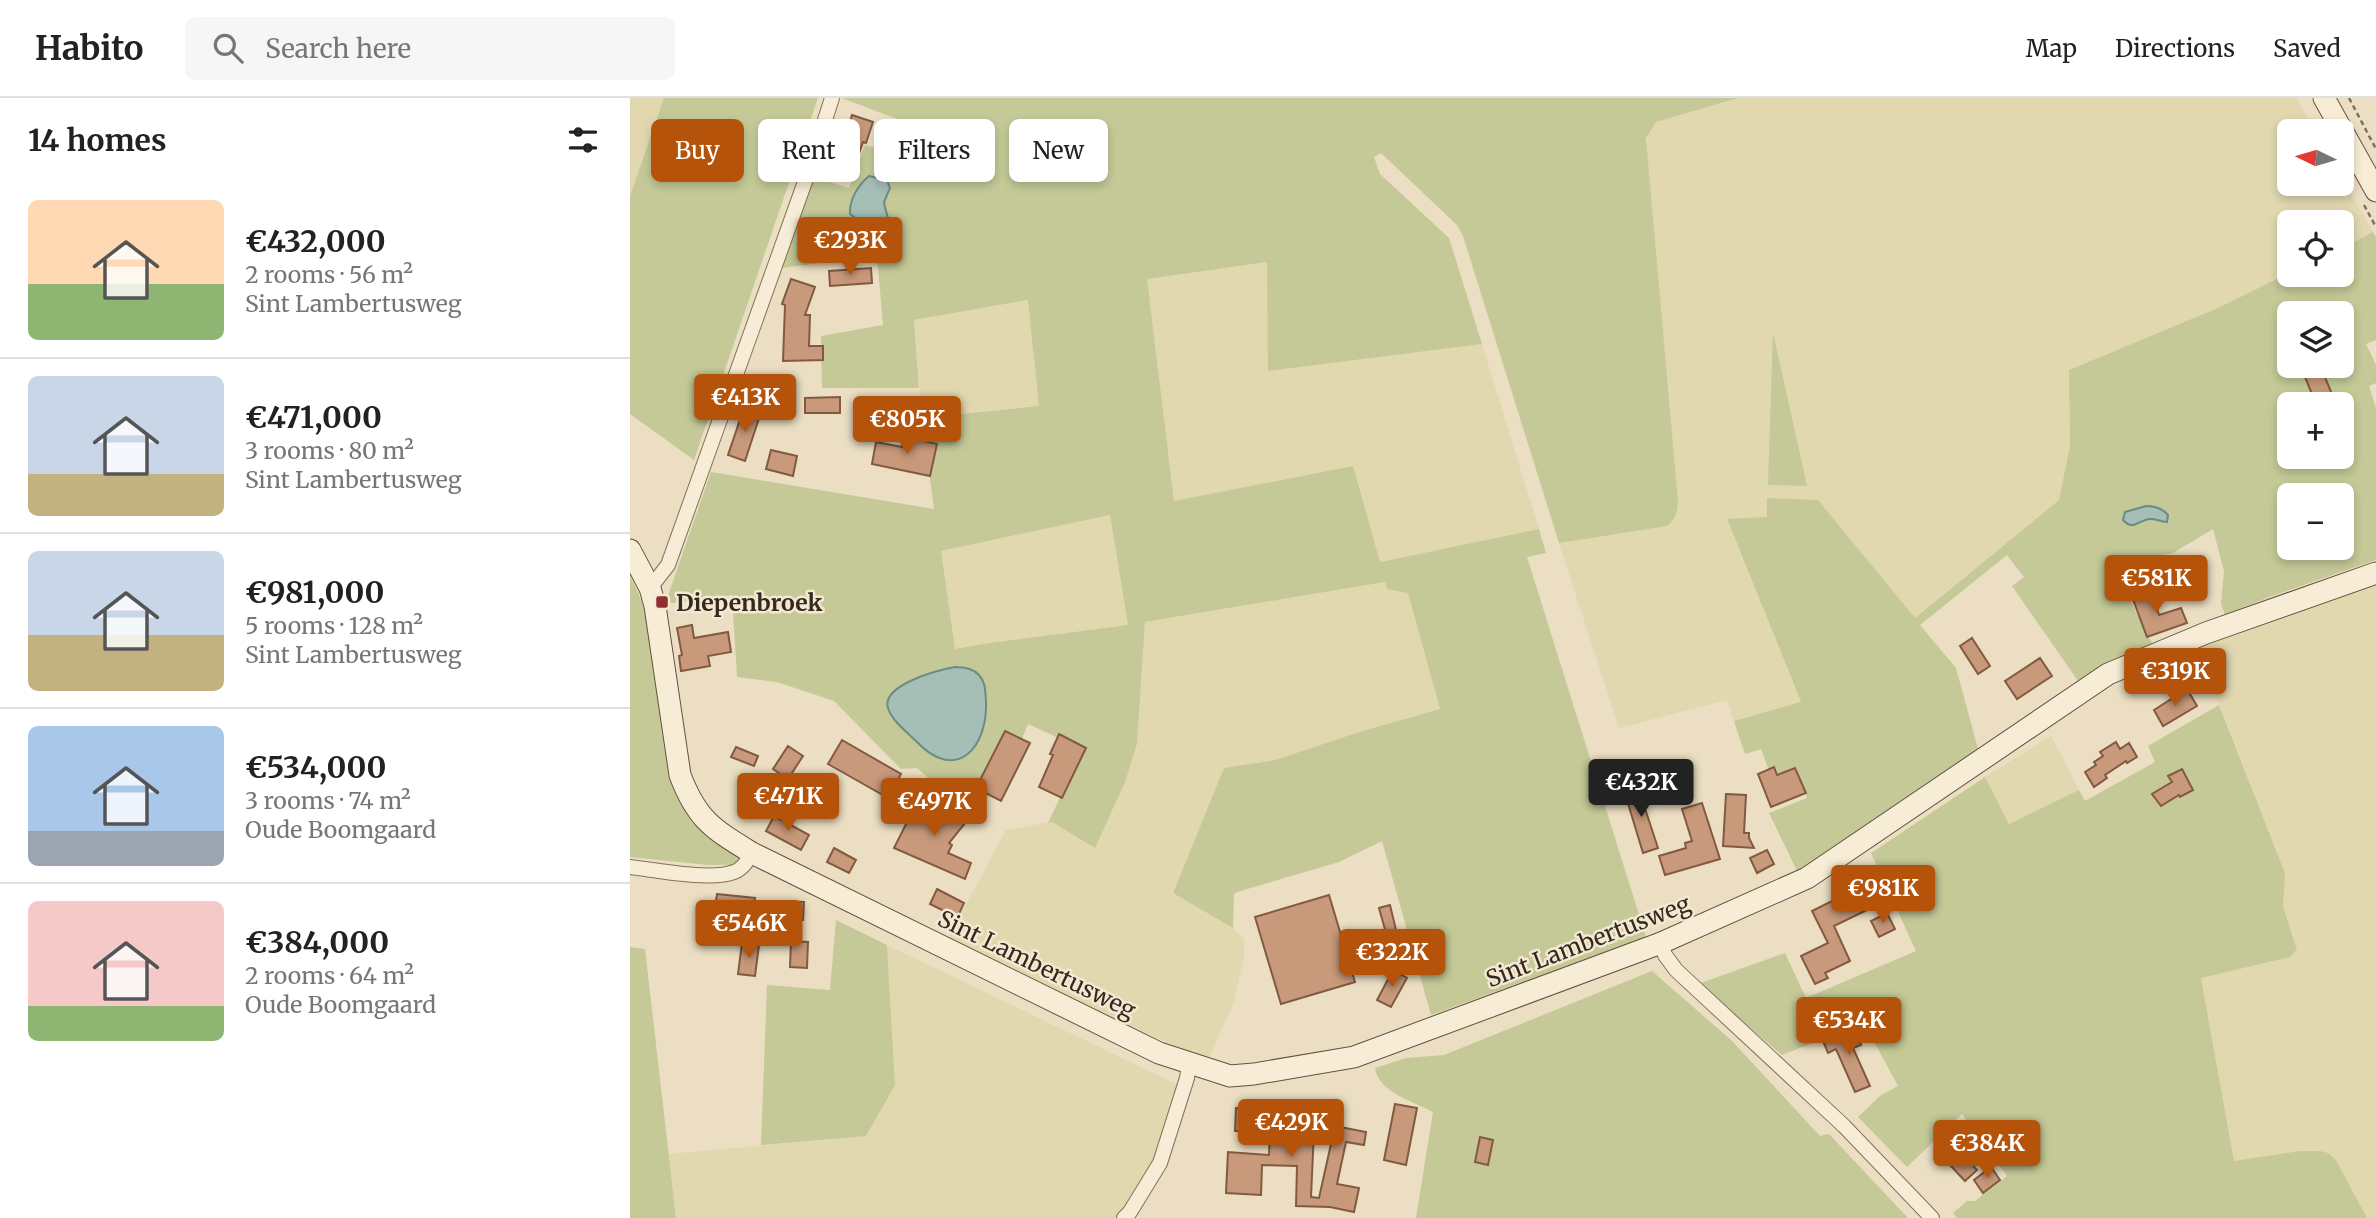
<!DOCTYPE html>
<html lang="en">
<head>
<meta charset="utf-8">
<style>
	:root { --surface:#fff; --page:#f6f6f6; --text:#222; --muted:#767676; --line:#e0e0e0; --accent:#b45309 }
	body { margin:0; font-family:Merriweather,serif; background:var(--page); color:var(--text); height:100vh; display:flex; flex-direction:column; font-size:26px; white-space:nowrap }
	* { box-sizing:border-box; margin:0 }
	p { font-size:23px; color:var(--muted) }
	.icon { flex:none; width:38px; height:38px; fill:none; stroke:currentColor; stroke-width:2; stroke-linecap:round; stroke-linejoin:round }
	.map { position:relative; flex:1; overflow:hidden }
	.side { display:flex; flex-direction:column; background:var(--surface); width:630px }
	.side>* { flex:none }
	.top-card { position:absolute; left:21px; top:21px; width:665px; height:63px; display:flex; gap:14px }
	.needle { width:46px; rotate:275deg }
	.buttons { position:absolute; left:1647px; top:21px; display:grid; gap:14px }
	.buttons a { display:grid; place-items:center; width:77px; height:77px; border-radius:10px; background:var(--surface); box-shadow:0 4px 10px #0003; font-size:35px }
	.price { position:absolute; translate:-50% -60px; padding:0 16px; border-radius:7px; background:var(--accent); color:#fff; font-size:23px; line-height:46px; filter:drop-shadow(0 2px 4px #0008) }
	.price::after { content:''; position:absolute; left:50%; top:42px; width:21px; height:16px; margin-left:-10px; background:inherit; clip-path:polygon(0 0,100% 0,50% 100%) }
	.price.on { background:#222; color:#fff }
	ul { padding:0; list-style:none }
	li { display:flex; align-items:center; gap:21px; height:175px; padding:0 28px }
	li+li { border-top:2px solid var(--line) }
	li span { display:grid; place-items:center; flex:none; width:196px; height:140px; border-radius:10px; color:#555 }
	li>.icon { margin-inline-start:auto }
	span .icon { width:84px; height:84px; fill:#fffc; stroke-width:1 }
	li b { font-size:30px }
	h2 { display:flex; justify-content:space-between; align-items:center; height:84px; padding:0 28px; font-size:30px }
	.chip { padding:0 24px; border-radius:10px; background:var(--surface); box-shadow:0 4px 10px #0003; font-size:24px; line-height:63px }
	.chip.on { background:var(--accent); color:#fff }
	header { display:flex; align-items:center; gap:42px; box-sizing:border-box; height:98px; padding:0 35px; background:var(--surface); border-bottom:2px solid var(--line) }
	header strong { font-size:33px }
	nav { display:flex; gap:38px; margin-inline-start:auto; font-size:24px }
	.search { width:490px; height:63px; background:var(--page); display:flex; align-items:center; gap:18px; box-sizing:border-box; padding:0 24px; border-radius:10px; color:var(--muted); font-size:26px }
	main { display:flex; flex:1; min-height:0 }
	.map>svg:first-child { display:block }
	.farmland { fill:#e1d8b0 }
	.green { fill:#c4c997; fill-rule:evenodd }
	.water { fill:#a5beb6; stroke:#6c8c83; stroke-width:2 }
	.building { fill:#c8997a; stroke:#825a42; stroke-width:2 }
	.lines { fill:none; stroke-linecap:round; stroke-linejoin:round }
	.street-casing { stroke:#84705a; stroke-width:16 }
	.secondary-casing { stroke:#66513e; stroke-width:23 }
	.path { stroke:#84705a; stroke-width:2.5; stroke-dasharray:5 3.5; stroke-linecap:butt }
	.street { stroke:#f7ecd5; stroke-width:14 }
	.secondary { stroke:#f7ecd5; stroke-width:21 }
	.poi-dot { fill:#902e30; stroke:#f3e9d2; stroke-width:2.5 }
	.labels { text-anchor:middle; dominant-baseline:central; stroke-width:5; stroke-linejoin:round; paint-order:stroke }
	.poi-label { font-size:23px; font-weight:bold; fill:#35291e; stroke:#f3e9d2; text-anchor:start }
	.street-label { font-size:23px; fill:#35291e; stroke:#f3e9d2 }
</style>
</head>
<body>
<header>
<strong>Habito</strong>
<div class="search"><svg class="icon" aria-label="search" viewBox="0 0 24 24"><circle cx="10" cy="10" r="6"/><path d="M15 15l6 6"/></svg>Search here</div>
<nav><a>Map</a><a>Directions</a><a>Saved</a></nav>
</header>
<main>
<section class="side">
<h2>14 homes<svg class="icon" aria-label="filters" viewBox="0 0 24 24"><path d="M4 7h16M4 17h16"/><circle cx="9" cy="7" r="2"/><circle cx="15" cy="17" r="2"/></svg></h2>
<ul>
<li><span style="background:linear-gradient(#ffd9b3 60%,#8fb573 0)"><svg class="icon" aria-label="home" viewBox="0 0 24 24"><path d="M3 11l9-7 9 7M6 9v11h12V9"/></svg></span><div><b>€432,000</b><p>2 rooms · 56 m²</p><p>Sint Lambertusweg</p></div></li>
<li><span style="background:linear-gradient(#c9d6e8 70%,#c2b280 0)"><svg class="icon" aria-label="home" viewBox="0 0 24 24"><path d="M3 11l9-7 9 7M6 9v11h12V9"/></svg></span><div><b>€471,000</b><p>3 rooms · 80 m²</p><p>Sint Lambertusweg</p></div></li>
<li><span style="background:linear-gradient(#c9d6e8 60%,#c2b280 0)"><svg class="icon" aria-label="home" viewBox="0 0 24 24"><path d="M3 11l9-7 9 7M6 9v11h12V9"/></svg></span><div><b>€981,000</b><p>5 rooms · 128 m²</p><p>Sint Lambertusweg</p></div></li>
<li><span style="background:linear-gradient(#a9c7e8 75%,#9aa5b1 0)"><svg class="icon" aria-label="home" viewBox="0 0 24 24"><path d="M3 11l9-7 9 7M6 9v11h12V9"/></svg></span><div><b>€534,000</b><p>3 rooms · 74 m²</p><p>Oude Boomgaard</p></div></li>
<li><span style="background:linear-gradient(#f6c9c9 75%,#8fb573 0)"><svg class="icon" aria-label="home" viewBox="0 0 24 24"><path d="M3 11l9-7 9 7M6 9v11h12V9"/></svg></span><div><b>€384,000</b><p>2 rooms · 64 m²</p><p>Oude Boomgaard</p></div></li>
</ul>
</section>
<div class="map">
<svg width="1746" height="1120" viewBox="0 0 1746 1120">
	<rect width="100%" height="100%" fill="#ebdec2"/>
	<!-- farmland -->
	<path class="farmland" d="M0,0h34l-34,98z
		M1108,0h559l17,33h-25v53h53v-6l31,54 -31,16v-26h-53v51l-69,34 -151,63 1,76 -11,54 -145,118 -32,-39 -115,-80v18l-40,3 74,183 -67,18 -7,-21 -108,28 -60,-185 16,-4 74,-408 7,-9z
		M637,164l2,109 213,-27 57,185 -159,33 -28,-96 -178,35 -28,-223z
		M399,202l10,106 -117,12 -8,-98z
		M480,417l18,110 -139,18 -35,6 -13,-98z
		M1746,482v638h-9l-31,-58 -16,-9h-20l-66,11 -33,-185 89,-20 7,-7 -14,-44 2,-33 -88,-226z
		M755,484l2,7 21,3 32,117 -81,23 -84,28 -51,8 -51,125 60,35 11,11v18l-10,45 -27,60 -259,-124 58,-108 45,-8 44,25 42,-103 8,-122z
		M1421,638l28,54 -71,34 -23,-47z
		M257,847l295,142 -13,44 -43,87h-450l-8,-64 167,-15 60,-54z"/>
	<!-- green -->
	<path class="green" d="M34,0h154l-124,362 -64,-46v-218z
		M212,0h896l-82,24 -10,16 32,364c-1,11 -2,17 -11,24l-108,17 -96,-307 -6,-11 -76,-72 -7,4 6,17 69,64 33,106 -214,27 -1,-109 -120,17 27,222 179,-35 27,96 159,-33 7,24 -19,4 119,380 -215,78 -49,-174 -43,21 -102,30 -3,2 -1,34 -60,-35 51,-125 51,-8 84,-28 81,-23 -32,-116 -21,-4 -2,-7 -240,40 -8,122 -12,38 -30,66 -43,-26 -4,1 35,-74 -55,-25 -6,15 -16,-7 -37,81 -52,-45 -16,1 -67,-68 -57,-19 -40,-5 -5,-82 -67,9 46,-132 223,37 -12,-91 117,-12 -11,-106 -114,20 5,68h-97l-1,-52 62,-11 -6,-69 -96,12 32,-91 36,11 16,-43 11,3 6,-19 20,5 3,-12zM257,82l3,8 -6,14 2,31 -17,4 -4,-1 -15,-33 11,-20zM480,417l18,110 -139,18 -34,6 -14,-98zM258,609l98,7 -2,15 -6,14 -82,-22z
		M1743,134l3,5v103l-10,4 10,21v18l-7,3 7,22v152l-107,37 -44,18 -4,-12 3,-32 -11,-42 -40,24 -49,10 -16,6 23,33 24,47 -70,42 -73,-105 12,-9 -17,-22 -87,70 36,43 24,88 -182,117 -29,-60 38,-15 -11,-31 -25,9 -10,-27 -16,5 -11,-33 67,-19 -74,-183 40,-2v-19l51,2 97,118 144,-118 11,-54 -1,-76 151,-63 69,-34 53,2v-27zM1659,215h53v53h-53zM1659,306h53v53h-53zM1659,397h53v53h-53z
		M1143,234l34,154 -39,-1z
		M0,478c24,42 29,113 36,162 3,22 4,48 16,67 15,24 36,39 60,53l-6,7h-28l-78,-8z
		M1589,607l66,168 -2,33 14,44 -7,7 -89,21 33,183 66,-10h20l8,2 8,7 31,58h-410l-4,-5 14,-12h8l32,-25 -45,-62 -55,53 -49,-50 23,-22 17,-9 -34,-63 -82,32 -84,-71 87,-31 21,45 110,-47 -45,-98 114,-76 24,47 70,-34 6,11 70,-39 -7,-16z
		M206,822l51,25 8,140 -29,51 -105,9 6,-160 63,5z
		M0,849l15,2 31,269h-46z
		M1022,873l79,69 89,96 9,-2 79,84h-492l17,-106c-20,-11 -54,-19 -58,-44l31,-10 38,-3z"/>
	<!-- water -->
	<path class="water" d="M239,78l18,4 3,8 -6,14c3,22 17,29 -15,35l-6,-3 -5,-14 -8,-6c-1,-14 8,-29 19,-38z
		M1516,408c9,0 16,2 22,9l-1,7c-7,0 -12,-4 -18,-3 -12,2 -16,12 -26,1l2,-8z
		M325,569c9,0 18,1 24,8 7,8 6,16 7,26 2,47 -30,83 -70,40 -9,-9 -24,-20 -28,-33 -7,-23 50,-38 67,-41z"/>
	<!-- building -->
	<path class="building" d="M222,17l21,7 -7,21 -3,-1 -12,35 -24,-7 7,-22 7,2z
		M241,170l1,15 -42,3 -1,-15z
		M161,181l24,8 -10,28h5l-1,31h14v14l-40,1 2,-56 -3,-1z
		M1692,272l12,29 -18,5 -11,-27z
		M210,299v16h-35v-15z
		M122,308l10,3 -17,52 -17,-6 15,-44 7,2z
		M274,339l33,7 -7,32 -58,-12 4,-22 26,5z
		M141,352l26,6 -4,20 -27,-7z
		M1517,491l1,4 4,-1 7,23 22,-7 6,15 -40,14 -16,-43z
		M62,527l2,13 34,-6 3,20 -23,4 2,10 -29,5 -2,-15 3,-1 -5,-27z
		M1342,540l18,28 -12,8 -18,-28z
		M1410,560l12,18 -35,23 -12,-18z
		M1557,591l10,17 -34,20 -9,-16z
		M375,633l25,12 -29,58 -25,-13z
		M429,636l27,14 -24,50 -23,-11 14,-32 -3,-1z
		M212,642l59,34 -13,24 -60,-34z
		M1486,644l4,7 9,-6 8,14 -10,6 -1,-2 -21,14 2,3 -13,9 -9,-15 11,-7 -2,-3 9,-6 -3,-4z
		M158,648l15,10 -15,23 -15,-10z
		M106,649l22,9 -4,10 -23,-9z
		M1144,669l3,8 18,-7 11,25 -35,14 -13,-33z
		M1552,671l11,21 -13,7 -1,-2 -18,11 -9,-12 20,-12 -4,-6z
		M1007,686l21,64 -15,5 -19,-63z
		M1096,696l20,1 -2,38h5v5l5,10 -31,-2z
		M302,697l34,27 -17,21 3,2 -4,8 23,10 -6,16 -71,-31 13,-26 2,1z
		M1072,705l18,56 -55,16 -6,-19 27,-8 -1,-5 7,-2 -10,-32z
		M144,718l35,19 -8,15 -35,-19z
		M204,750l22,12 -7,13 -22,-11z
		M1137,752l7,14 -17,9 -7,-15z
		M1232,788l11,21 -39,19 16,35 -25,12 3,5 -13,6 -14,-28 27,-13 -16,-32z
		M307,791l27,14 -6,13 -5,-3 -1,2 -22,-11z
		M87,796l38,4 -2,20 -39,-4z
		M699,797l26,87 -74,22 -26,-87z
		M145,803l29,1 -1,18 -29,-1z
		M760,807l6,25 -10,3 -7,-25z
		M1257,815l8,16 -16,8 -8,-16z
		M161,843l17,1 -1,26 -17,-1z
		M112,845l17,2 -4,31 -17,-2z
		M763,872l14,8 -16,29 -14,-7z
		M1226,929l5,10 -2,1 2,7 -8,3 17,38 -15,6 -19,-43 -8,4 -5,-12z
		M765,1006l22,4 -11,57 -22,-5z
		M606,1010h54v22l24,1 -3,66 8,1 16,-72 31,6 -2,13 -18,-3 -9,42 22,4 -5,24 -24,-5 -34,-1 1,-40 -35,-1 -1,30 -35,-2 2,-41 41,3 1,-24h-35z
		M850,1039l13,3 -5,25 -13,-3z
		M1331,1055l16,17 -12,11 -16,-17z
		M1361,1069l9,13 -17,13 -9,-13z"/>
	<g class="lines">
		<defs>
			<path id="street" d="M20,490l18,-23 139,-389 25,-78
				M0,769c26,3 81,14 104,5 7,-2 15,-12 18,-19
				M1031,845l4,12 11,15 168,156 88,92
				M494,1120l6,-6 30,-49 27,-85 2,-14"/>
			<path id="secondary" d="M1694,0l52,93
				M0,452l20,38 5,18 25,169c17,45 33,54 72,78l407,200 71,23 24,-2 100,-17 307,-114 146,-65 301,-204 98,-41 170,-60"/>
		</defs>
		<!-- street casing -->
		<use href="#street" class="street-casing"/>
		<!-- secondary casing -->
		<use href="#secondary" class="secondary-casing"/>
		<!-- path -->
		<path class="path" d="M1719,0l27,51
			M1734,107l12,22"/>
		<!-- street -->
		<use href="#street" class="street"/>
		<!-- secondary -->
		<use href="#secondary" class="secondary"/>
	</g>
	<!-- markers -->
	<rect class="poi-dot" x="25" y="497" width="14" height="14" rx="3.5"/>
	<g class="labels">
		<!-- poi labels -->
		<g class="poi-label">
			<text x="46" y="504">Diepenbroek</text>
		</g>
		<!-- street labels -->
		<g class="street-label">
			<text transform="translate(958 843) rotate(-21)">Sint Lambertusweg</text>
			<text transform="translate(407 866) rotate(26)">Sint Lambertusweg</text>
		</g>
	</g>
</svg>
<div class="buttons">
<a><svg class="needle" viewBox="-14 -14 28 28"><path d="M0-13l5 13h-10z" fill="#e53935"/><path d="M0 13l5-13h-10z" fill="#767676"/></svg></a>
<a><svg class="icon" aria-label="locate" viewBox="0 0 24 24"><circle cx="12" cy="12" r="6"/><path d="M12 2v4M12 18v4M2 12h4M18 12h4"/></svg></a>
<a><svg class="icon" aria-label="layers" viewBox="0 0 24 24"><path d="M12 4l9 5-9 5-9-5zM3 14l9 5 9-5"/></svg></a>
<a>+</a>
<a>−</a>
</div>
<b class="price" style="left:220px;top:179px">€293K</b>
<b class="price" style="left:115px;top:336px">€413K</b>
<b class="price" style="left:277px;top:358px">€805K</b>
<b class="price" style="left:1526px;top:517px">€581K</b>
<b class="price" style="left:1545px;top:610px">€319K</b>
<b class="price on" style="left:1011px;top:721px">€432K</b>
<b class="price" style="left:158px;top:735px">€471K</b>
<b class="price" style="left:304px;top:740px">€497K</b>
<b class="price" style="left:1253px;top:827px">€981K</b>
<b class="price" style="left:119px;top:862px">€546K</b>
<b class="price" style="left:762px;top:891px">€322K</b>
<b class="price" style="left:1219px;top:959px">€534K</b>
<b class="price" style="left:661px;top:1061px">€429K</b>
<b class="price" style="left:1357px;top:1082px">€384K</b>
<div class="top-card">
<a class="chip on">Buy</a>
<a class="chip">Rent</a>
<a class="chip">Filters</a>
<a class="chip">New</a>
</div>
</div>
</main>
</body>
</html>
